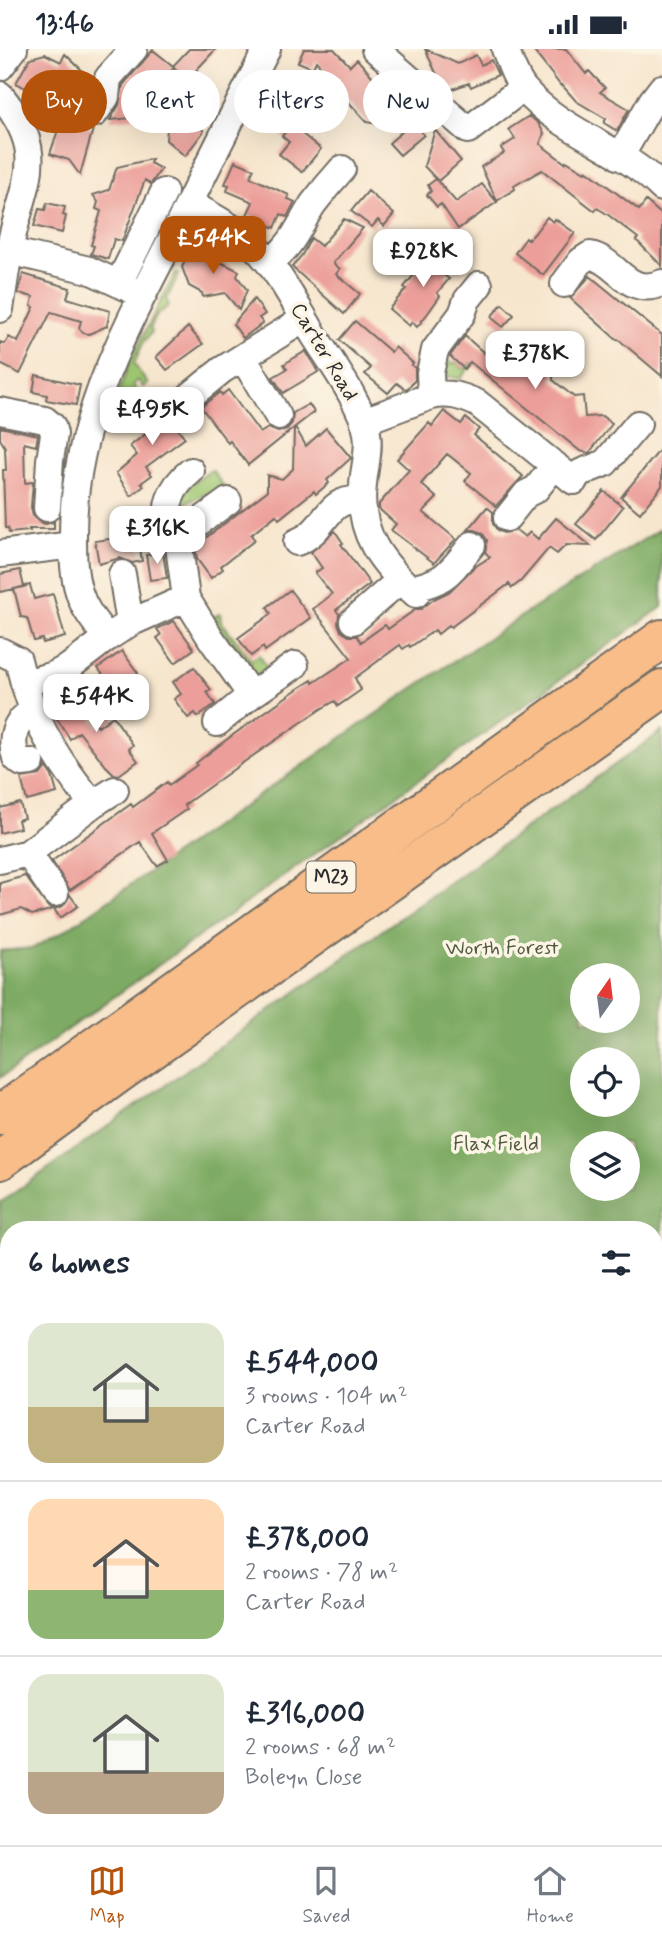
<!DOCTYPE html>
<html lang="en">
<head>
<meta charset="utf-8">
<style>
	:root { --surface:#fff; --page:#f2f2f3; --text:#1f2937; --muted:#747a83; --line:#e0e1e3; --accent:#b45309 }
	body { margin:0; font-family:Mynerve,sans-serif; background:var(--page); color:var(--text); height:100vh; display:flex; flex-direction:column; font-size:26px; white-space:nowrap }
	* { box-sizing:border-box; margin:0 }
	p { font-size:23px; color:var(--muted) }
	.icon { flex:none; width:38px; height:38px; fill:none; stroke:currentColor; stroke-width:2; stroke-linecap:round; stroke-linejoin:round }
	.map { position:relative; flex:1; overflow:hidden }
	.panel { position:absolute; left:0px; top:1172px; width:663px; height:625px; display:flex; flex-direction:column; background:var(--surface); border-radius:28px 28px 0 0; box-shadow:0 7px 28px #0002 }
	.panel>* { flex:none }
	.guide { position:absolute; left:21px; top:21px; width:621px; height:63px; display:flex; gap:14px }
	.needle { width:46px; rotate:14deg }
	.buttons { position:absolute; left:570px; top:914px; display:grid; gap:14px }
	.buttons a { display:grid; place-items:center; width:70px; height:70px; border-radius:50%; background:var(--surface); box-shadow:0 7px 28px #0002; font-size:35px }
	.price { position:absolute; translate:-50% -60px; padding:0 16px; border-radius:14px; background:#fff; color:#222; font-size:23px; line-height:46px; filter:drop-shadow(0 2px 4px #0008) }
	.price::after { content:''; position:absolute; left:50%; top:42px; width:21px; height:16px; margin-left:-10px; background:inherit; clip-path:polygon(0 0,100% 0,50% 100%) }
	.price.selected { background:var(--accent); color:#fff }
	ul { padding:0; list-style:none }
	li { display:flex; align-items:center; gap:21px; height:175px; padding:0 28px }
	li+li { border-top:2px solid var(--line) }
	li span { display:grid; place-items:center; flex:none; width:196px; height:140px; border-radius:21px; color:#555 }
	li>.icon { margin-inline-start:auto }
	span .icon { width:84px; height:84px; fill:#fffc; stroke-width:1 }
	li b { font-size:30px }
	h2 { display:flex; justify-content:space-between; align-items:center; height:84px; padding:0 28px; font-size:30px }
	.pill { padding:0 24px; border-radius:32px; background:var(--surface); box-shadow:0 7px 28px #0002; font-size:24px; line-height:63px }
	.pill.selected { background:var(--accent); color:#fff }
	.status { display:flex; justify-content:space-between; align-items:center; height:49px; padding:0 35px; background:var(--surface); direction:ltr }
	.status svg { height:19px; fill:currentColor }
	.menu { display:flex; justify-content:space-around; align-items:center; height:98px; border-top:2px solid var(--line); background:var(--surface); font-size:19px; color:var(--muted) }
	.menu a { display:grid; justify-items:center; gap:4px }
	.menu .selected { color:var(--accent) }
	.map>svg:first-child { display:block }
	.green { fill:#9ec671; stroke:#64784e; stroke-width:2 }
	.forest { fill:#7eab63; stroke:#546b47; stroke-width:2; fill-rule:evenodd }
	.building { fill:#ec9f9a }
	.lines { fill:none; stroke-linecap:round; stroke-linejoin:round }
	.minor-casing { stroke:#726c64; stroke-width:30 }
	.highway-casing { stroke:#726c64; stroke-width:42 }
	.minor { stroke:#fff; stroke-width:26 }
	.highway { stroke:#f8bd89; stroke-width:38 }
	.labels { text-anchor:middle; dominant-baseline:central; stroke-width:7; stroke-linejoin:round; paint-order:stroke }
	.shield { fill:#fcf5e5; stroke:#6a6863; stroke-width:2 }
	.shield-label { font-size:19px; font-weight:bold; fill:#2b2b2b }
	.street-label { font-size:21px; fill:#2b2b2b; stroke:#fcf5e5 }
	.park-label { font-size:21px; fill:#4e5a40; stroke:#fcf5e5 }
</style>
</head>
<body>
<div class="status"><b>13:46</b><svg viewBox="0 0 49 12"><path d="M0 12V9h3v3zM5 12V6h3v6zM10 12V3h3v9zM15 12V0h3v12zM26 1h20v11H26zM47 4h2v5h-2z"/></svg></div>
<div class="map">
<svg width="662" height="1796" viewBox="0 0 662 1796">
	<rect width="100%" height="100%" fill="#fcf5e5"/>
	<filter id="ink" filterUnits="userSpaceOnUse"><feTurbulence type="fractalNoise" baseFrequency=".0143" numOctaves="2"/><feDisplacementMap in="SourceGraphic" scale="14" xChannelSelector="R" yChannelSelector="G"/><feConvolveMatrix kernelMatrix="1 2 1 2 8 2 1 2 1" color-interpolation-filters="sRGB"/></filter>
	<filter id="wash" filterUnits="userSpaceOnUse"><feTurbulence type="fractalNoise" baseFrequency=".00686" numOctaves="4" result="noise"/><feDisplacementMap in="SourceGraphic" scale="28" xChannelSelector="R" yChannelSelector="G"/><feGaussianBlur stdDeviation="1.57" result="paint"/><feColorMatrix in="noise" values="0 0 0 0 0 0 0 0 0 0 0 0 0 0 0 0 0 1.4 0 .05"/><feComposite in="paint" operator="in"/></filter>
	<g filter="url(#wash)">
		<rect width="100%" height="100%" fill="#f7e6ce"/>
		<!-- green -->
		<path class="green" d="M176,223l3,3 -13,25 3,5 -12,10 -7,14 2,3 -8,9 -10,23 14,20 -5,3 -5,-7 -5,4 4,8 -25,18 18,-49z
			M440,304l13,11 3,-2 8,7 9,-10 2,2 -15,18 -12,-3 -8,7z
			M212,421l12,17 -37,15 -4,4 5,9v4l-11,2 2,-28z
			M220,564l1,8 30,39 8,-5 10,15 -14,9 -11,-7 1,-10 -27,-38 -11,-3z"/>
		<!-- forest -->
		<path class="forest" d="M662,479v79l-662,471v-127l33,-3 34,-19 339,-236 120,-80z
			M662,682v1114h-662v-642zM583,926h45v45h-45zM583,1010h45v45h-45zM583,1094h45v45h-45zM9,1181h645v607h-645z"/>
		<g id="blocks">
			<!-- building -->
			<path class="building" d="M189,0h27l-29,31 -13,-13 -26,34 6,15 -44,4 9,-15 4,-20 30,-35 20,16z
				M304,0h30l16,17 7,-7 67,76 -24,20 -11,-12 16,-14 -38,-7 -24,-26 3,-2 -30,-33 -3,7 -15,-6z
				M425,0l33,15 18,-9 5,10 10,-5 7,15 -27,12 -2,-4 -22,8 -5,-5z
				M532,0h34l20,25 3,-3 16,17 -5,4 29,17 -12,22 -13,-8 2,-4 -30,-18 -14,-16 -1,1z
				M45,5l16,8 4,-8 27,26 -1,11 -12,20 2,9 6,6 6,3 -13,46 -11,-15 -19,-6 9,-27 3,1 17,-19 -29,-28 -4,5 -13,-3 -4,7 -13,-7 14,-25z
				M180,63l24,19 -19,25 -19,-16 1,-12z
				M529,67l9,7 6,10 -4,11 25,19 1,-2 19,11 1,-2 53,40 7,-9 16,14v51l-26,-26 2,-2 -31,-24 -10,-6 -2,3 -53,-41 -28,16 1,3 -18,12 -16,-34 23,-14 -3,-5 14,-9 -6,-10z
				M291,76l30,24 -19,23 -23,-18 10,-12 -7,-6z
				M435,81l26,31 -23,20 -14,-15z
				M152,110l-2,4 11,6 -10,15 -6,-4 -23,61 -8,-2 -6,20 -17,-5 3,-8 -3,-1 10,-34 -5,-2 2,-7 -5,-7 16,-5 8,-23z
				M235,112l19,8 -4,8 39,18 -1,4 7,3 -8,15 -6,-3 -6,14 -28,-13 6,-13 -26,-11 2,-6 -4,-1z
				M436,130l20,23 26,-18 15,18 -39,27 -17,-25 -4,3 -10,-12 4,-4 -3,-6z
				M368,142l26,23 -10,12 -6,-6 -6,7 -21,-16z
				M47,154l18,4 -2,8 3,1 -4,17 -28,-7 5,-17 6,1z
				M547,168l6,5 2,-3 20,14 -32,42 -28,-22 11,-15 2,2 6,-6z
				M344,170l19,9 -30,35 7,6 -4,5 24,20 -16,20 -52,-47 10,-12 9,-17 10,8z
				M199,194l17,8 -4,7 27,13 -2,5 10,14 -8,20 -14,-17 -22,4 -1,-4 -13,-7 -7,-19 11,-20 4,1z
				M436,199l19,16 -10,12 4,3 -12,14 3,3 -12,17 -11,14 -5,-5 -3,4 -20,-17 17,-20 -2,-2z
				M23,225l47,14 -3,10 43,13 -3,15 -18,8 -6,-1 -4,-5 2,-7 -30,-9 -31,62 -20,-10v-22l5,2 4,-7 9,5 16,-35 -3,-1 2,-9 -15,-4z
				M590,227l72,59v41l-44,-37 -1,1 -47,-42z
				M254,250l11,15 -6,4 4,5 -20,15 -10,-14z
				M502,255l12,11 -11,12 -12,-10z
				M355,272l36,31 4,-5 18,16 -2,2 4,3v12l-7,8 -3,1 -8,-6 -9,10 -23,-19 6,-6 -32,-28z
				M188,278l15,17 -36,26 -11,-13z
				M500,286l31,25 2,-2 15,13h5v9l21,17 9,-1 2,21 17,-1 10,8 -23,29 -9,-2 -110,-89 -6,7 -14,-13 15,-20 19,17z
				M306,302l12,21 -35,21 -10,-16 14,-8 -3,-5z
				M36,326l44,10 -4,20 -30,-5 1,-5 -14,-3z
				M228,341l32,43 8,-5 10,4 8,-2 6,-7 1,-10 16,-9 5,8 -19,15 11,19 20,-18 25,30 -24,22 2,3 -13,11 -2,-3 -35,28 -3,-4 -25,20 4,5 -34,26 2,3 -12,9 -14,-19 -2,-13 72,-55v-16l15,4 11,-10 1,-41 -46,37 -18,-24 -2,2 -27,-36 19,-15 2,3z
				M175,351l3,6 10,5 -15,11 12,16 -39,29 6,8 -11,8 3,3 -13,10 -15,-23 21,-18 -7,-9 21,-16 5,-16z
				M444,362l17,13 5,-6 13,11 -5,6 49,41 -27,30 -31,-25 6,-8 -24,-19 -26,30 16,14 -14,14 33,27 -22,24 -43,-33 5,-6 -17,-15v-5l30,-34 -12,-11 32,-36 3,3z
				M0,378l38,8 -2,11 -12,-3 1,40 8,-1 -2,25 2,9 5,5 7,3 9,-2v7h-25l1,2 -21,2 -1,-5h-3l-2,-58h3l-1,-23 -5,-8z
				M662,398v39l-22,27 -19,-16z
				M604,442l19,16 -27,33 -20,-16z
				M487,458l6,5v12l5,7 6,2 12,-3 9,7 5,-5 8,7 18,-21 35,28 -25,-1 -9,9 -8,-6 -28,33 -9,7 -3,-4 -58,43 -2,-2 -11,9 -3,-4 -25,17 -1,-2 -6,4 -3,-4 -26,19 -19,14 6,12 -23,16 -3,-5 -14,8 -80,55 -57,41 3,4 -35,24 16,27 -11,6 -17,-24 -70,48 -18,-29 79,-57 2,3 34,-25 2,3 28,-20 -1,-2 34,-26 63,-45 19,-12 1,3 38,-25 -38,-49 19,-15 -17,-21 7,-5 -11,-16 24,-21 8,12 -2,1 29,40 -34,26 3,4 -1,9 3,8 8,5h8l4,6 24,-17 3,4 28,-20h5l13,-10 15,-7 24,-24 17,-11 -5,-5 2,-12 -5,-7 -7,-3h-7z
				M148,460l2,15 -15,2 -2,-15z
				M137,480l5,32 -10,2 -12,-5 -21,6 -4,-23 29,-4 -1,-6z
				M163,503l4,26 -17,2 -4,-25z
				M20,521l4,17 -24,5v-18z
				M30,536l4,14 19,-5 12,43 -22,6 -1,-4 -8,2 -7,-23 -6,-1 -7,-28z
				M290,541l21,28 -46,33 -2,-4 -12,9 -13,-18 33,-24 -4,-7z
				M174,572l20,28 -19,14 -18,-25 4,-3 -4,-6z
				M122,602l16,22 -24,17 -16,-22z
				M194,618l17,23 -4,2 8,12 -17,13 -3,-4 -7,5 -14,-19 7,-5 -8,-12z
				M72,642l26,36 15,-11 20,29 -4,4 9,12 -19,14 -5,-1 -8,-8 -27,-34 -9,7 -16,-25 3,-2 -5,-7z
				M46,718l6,9 5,17 -30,8 -6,-23 19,-3z
				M20,754l4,15 -6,2 2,8 -20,5v-25z
				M25,827l23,31 7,2 8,-3 7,-11 8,11 -18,12 -6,-9 -22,6 -11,-6 -21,6v-32z"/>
		</g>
	</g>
	<g filter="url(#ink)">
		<use href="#blocks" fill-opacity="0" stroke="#726c64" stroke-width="2"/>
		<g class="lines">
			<defs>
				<path id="minor" d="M375,0l93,81 55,-42
					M505,0c5,13 10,29 19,40 38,44 98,58 138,99
					M0,18l14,-18
					M0,46c52,62 22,88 9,156l80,19 54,25
					M95,64l11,-16 2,-19 26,-29
					M620,108l32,-56 10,-13
					M189,154c24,14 51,27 70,48 22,24 38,56 55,84 16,26 48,69 53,98 3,18 -3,35 -4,52 -6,48 19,79 53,109
					M269,214c25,-19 28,-34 44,-59 9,-12 19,-24 29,-35
					M119,234l45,-91
					M564,235l17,-23 9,-6c28,6 37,43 72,28
					M0,260l9,-58
					M243,309l35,58
					M190,347l32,-26 82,-51
					M431,347l-1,-23 5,-23 27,-36 5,-14 12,-15
					M0,362l45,9 7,6 2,8 -4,26 -3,48
					M364,372l67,-25c18,-4 30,0 46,7l97,78
					M571,430l11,-7 23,-9 33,-39
					M507,469l19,-24 10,-5 19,-24
					M177,483l10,-1 41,-30
					M297,493c31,-12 28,-45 64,-42
					M0,505l73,-9
					M122,525l8,49
					M410,540c37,-8 39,-16 62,-44
					M186,549l-9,-66c-20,-20 -4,-47 14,-61
					M353,572l47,-41
					M107,589c-11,-15 -23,-28 -28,-46 -6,-18 -6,-39 -6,-58 0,-114 53,-206 103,-304 30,-61 60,-121 91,-181
					M0,602l18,9 6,23
					M217,674l34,-28 44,-30
					M31,713l-9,1 -6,-5c-6,-19 -2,-38 17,-46
					M93,755l22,-14
					M28,804l27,40
					M0,811l28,-7 65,-49c-31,-37 -55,-74 -69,-121l30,-8 15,-8 38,-29 23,-15 56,-25 24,39 41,58"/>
				<path id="highway" d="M0,1066l662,-476
					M0,1111l116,-85 546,-386"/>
			</defs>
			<!-- minor casing -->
			<use href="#minor" class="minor-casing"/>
			<!-- highway casing -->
			<use href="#highway" class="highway-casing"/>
			<!-- minor -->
			<use href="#minor" class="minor"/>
			<!-- highway -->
			<use href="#highway" class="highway"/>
		</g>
	</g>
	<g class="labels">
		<!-- shield labels -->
		<rect class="shield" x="306.5" y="812.5" width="49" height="31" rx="5"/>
		<g class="shield-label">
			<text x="331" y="828">M23</text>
		</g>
		<!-- street labels -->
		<g class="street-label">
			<text transform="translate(324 303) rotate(59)">Carter Road</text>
		</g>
		<!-- park labels -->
		<g class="park-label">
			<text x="502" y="899">Worth Forest</text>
			<text x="496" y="1095">Flax Field</text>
		</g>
	</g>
</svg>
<div class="buttons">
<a><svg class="needle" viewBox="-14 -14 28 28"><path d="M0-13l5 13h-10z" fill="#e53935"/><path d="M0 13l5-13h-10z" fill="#747a83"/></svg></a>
<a><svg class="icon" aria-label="locate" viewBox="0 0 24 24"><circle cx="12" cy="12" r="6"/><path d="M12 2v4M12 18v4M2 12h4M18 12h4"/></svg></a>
<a><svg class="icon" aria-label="layers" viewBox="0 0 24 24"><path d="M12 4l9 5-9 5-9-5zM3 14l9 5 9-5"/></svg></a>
</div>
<b class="price selected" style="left:213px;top:227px">£544K</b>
<b class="price" style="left:423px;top:240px">£928K</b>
<b class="price" style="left:535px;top:342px">£378K</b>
<b class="price" style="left:152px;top:398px">£495K</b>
<b class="price" style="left:157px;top:517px">£316K</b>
<b class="price" style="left:96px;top:685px">£544K</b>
<div class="guide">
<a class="pill selected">Buy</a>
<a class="pill">Rent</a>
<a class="pill">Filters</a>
<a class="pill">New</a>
</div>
<section class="panel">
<h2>6 homes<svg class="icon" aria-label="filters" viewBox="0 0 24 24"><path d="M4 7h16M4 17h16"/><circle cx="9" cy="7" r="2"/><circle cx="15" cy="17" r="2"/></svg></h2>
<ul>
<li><span style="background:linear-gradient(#dfe7d0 60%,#c2b280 0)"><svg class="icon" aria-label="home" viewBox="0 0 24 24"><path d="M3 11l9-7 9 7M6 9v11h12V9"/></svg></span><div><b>£544,000</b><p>3 rooms · 104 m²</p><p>Carter Road</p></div></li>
<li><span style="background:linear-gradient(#ffd9b3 65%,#8fb573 0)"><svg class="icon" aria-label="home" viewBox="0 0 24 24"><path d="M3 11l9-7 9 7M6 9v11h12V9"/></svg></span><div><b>£378,000</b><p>2 rooms · 78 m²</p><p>Carter Road</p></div></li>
<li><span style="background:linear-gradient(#dfe7d0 70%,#b9a48a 0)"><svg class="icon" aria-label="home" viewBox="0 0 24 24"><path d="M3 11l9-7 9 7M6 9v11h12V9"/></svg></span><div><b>£316,000</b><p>2 rooms · 68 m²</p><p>Boleyn Close</p></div></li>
</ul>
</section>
</div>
<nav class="menu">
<a class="selected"><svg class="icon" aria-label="map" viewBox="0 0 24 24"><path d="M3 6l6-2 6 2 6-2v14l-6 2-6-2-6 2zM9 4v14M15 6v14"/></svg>Map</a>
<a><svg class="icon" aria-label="saved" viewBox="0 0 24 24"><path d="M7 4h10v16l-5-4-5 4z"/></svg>Saved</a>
<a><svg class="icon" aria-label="home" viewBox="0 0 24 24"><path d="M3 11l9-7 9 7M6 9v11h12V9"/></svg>Home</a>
</nav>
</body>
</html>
